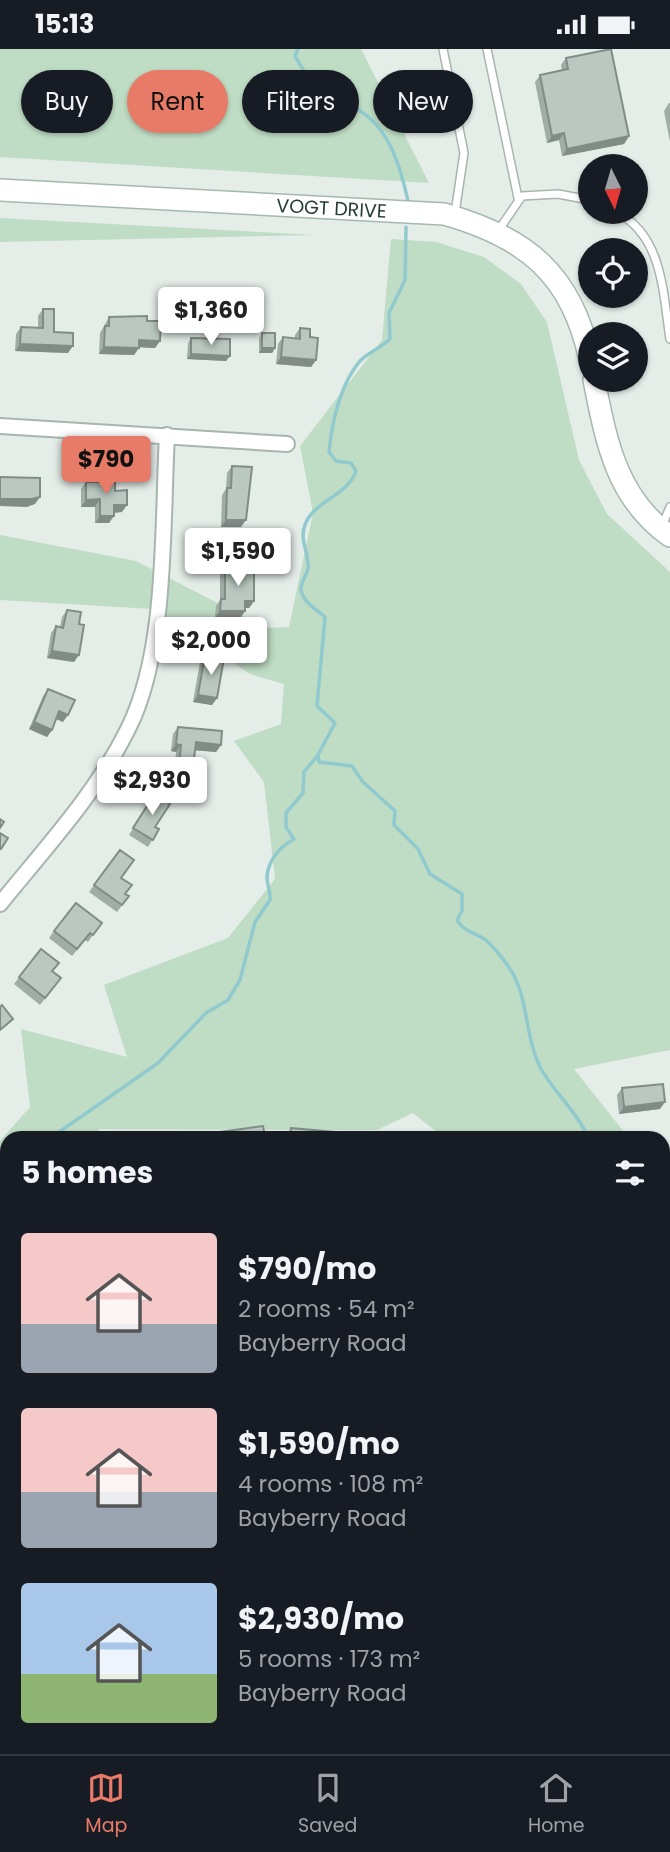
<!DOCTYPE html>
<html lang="en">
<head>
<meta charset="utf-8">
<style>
	:root { --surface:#171b24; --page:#20242c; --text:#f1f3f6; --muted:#9ea1a6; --line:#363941; --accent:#e87b67 }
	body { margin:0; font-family:Poppins,sans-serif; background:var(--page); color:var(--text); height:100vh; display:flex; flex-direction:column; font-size:26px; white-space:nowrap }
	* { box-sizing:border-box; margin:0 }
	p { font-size:23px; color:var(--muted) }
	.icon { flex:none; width:38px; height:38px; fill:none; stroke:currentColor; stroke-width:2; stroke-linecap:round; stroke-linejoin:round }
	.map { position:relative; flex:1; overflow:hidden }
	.panel { position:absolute; left:0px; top:1082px; width:670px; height:625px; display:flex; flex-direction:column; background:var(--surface); border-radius:21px 21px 0 0; box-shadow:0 2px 5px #0004 }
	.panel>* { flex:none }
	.hud { position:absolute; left:21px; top:21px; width:628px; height:63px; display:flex; gap:14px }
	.needle { width:46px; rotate:175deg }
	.fabs { position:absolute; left:578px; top:105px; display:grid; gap:14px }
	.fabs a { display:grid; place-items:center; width:70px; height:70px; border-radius:50%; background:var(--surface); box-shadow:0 2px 5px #0004; font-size:35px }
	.price { position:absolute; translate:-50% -60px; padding:0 16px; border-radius:7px; background:#fff; color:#222; font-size:23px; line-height:46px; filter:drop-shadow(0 2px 4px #0008) }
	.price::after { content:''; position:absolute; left:50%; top:42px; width:21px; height:16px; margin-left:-10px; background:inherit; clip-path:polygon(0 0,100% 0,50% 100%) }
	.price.selected { background:var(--accent); color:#111 }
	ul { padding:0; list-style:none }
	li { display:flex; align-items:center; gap:21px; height:175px; padding:0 21px }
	li span { display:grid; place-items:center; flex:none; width:196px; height:140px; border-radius:7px; color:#555 }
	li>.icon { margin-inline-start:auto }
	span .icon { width:84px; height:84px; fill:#fffc; stroke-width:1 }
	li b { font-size:30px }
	h2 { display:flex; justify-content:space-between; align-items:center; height:84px; padding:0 21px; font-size:30px }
	.pill { padding:0 24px; border-radius:32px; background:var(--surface); box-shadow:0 2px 5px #0004; font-size:24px; line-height:63px }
	.pill.selected { background:var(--accent); color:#111 }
	.status { display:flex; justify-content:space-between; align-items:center; height:49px; padding:0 35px; background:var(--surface); direction:ltr }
	.status svg { height:19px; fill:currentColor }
	.tab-bar { display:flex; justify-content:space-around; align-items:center; height:98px; border-top:2px solid var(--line); background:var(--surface); font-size:19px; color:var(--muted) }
	.tab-bar a { display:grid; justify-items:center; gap:4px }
	.tab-bar .selected { color:var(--accent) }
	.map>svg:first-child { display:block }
	.green { fill:#bfdcc4 }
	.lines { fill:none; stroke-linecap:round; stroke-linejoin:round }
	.stream { stroke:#91cace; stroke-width:3.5 }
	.lane-casing { stroke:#a8b5af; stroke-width:10 }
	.street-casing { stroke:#a8b5af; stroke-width:18 }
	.secondary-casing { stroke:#a4b8af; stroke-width:24 }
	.lane { stroke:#fff; stroke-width:7 }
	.street { stroke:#fff; stroke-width:14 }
	.secondary { stroke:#fff; stroke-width:21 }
	.wall { fill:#a0aca6 }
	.shaded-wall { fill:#828c87 }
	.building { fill:#bac8c1; stroke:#828c87; stroke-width:2 }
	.labels { text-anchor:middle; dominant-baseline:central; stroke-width:6; stroke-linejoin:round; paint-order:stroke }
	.street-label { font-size:19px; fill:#253e35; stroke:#f5faf7 }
</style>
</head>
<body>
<div class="status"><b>15:13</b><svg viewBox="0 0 49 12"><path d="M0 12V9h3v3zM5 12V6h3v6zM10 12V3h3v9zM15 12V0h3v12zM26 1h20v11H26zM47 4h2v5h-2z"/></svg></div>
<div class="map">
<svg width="670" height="1705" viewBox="0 0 670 1705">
	<rect width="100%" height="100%" fill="#e5ede9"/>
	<!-- green -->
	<path class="green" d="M0,0h361l68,134 -429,-26z
		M0,169l314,17 -314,7z
		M391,190l45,3 48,15 37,27 26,38 32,138 28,54 63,58v478l-96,19 54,68h-185l-30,-24 -36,17 -278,-1v8h-92v123l-7,4v-123l30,-34 -9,-78 106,28 -23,-72 124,-47 47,-59 -11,-97 -30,-41 47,-17 3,-40 -34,-10 -98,-65 -152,-9v-65l136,26 130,67 23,-1 24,-114 -13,-67 82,-106z
		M663,1119l7,4v375l-7,-12z
		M670,1631v68l-12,6h-126l6,-6h125v-64z"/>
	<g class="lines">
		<!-- stream -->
		<path class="stream" d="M298,0l-3,7c10,18 25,39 44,48 7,3 15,3 21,7 30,18 41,58 48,90
			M406,178l-1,53 -16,33 1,26c-9,9 -23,14 -31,23 -19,24 -27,60 -30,90l7,9 15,2 5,8c-8,25 -43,30 -51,54 -6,15 4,27 3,43 -1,7 -7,14 -7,20 0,13 16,22 24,29l-8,89 18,17 -17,32 1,7 33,4 11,16 32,29 -1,14 24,24 12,25 32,20v17l-5,9c8,13 19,12 30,21 7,7 15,16 21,25 21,29 16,68 32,101 14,26 36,43 48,70
			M52,1088l106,-74 48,-50 22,-13 12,-20 15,-58 15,-22c1,-8 -3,-15 -3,-23 1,-17 13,-30 27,-38l-8,-12v-14l17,-20 1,-21 14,-17
			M0,1153l7,-5
			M663,1271l7,24
			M663,1627l7,-1
			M643,1705l2,-6"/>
		<defs>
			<path id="lane" d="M443,0l21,104 -9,60
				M487,0l31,149
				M616,163c47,23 47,82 54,127
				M498,182l24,-35 36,-2 32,6
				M662,477l8,-19"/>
			<path id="street" d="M0,377l287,18
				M0,855c45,-56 96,-110 128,-175 40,-79 34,-206 39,-294
				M0,1375l7,-7
				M134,1705l4,-6
				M498,1705l2,-6"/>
			<g id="secondary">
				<path id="s1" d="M0,141l444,24c82,23 128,60 146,146"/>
				<path d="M594,331c12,60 22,118 76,156"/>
				<path d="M0,1526l7,8"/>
				<path d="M173,1699l5,6"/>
			</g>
		</defs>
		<!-- lane casing -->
		<use href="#lane" class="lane-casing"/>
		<!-- street casing -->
		<use href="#street" class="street-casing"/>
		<!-- secondary casing -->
		<use href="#secondary" class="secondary-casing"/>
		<!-- lane -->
		<use href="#lane" class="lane"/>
		<!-- street -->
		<use href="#street" class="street"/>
		<!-- secondary -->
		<use href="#secondary" class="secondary"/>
	</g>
	<!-- wall -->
	<path class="wall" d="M566,9l63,78 -5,8 -62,12 -3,-16 -12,3 -12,-61 5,-7 22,-4 -1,-6z
		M669,54h1v39l-6,-31z
		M43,260l11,23 14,21 -53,-2 1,-17 5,-7 17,1v-12z
		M109,268l38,4 13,20 -5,7 -16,-1 -5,8 -35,-1 1,-21z
		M300,279l10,9 6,23 -5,7 -35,-3 2,-20 5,-7 12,1v-3z
		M262,284l13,15 -3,5h-13v-15z
		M191,289l39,18 -4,5 -39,-2 1,-16z
		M232,417l9,61h-20l1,-32 4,-6 1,-16z
		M86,433l29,9 7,21 -8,1 -5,10h-14v-16h-14v-18z
		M225,514l17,6 12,32 -5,7h-4v3l-5,7h-25l1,-12 4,-6v-30z
		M67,561l7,52 -27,-4 4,-25 5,-7 4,1 2,-10z
		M205,606l12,43 -5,7 -19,-3 7,-40z
		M48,640l15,33 -7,-3 -4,11 -5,7 -18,-8 14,-33z
		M178,678l43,18 -5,7 -21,-2 -7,24 -14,-1 2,-21 -5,-1 2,-17z
		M149,753l6,25 4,2 -11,18 -19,-12z
		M120,801l1,28 5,16 3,2 -12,16 -28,-20z
		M102,874l-14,19 -3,-2 -13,16 -23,-18 5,-7z
		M41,900l12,22 8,7 -21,27 -26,-21z
		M622,1039l38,21 -41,5 -2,-19z
		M291,1079l43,9h-48z"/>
	<!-- shaded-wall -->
	<path class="shaded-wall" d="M564,84l-5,7 -12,3 5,-7z
		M629,87l-5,8 -62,12 5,-7z
		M139,291l21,1 -5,7 -21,-1z
		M20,295l53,2 -5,7 -53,-2z
		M104,298l35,1 -5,7 -35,-1z
		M262,299h13l-3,5h-13z
		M191,305l39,2 -4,5 -39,-2z
		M281,308l35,3 -5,7 -35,-3z
		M40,448l-5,7 -8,3 -27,-1v-7z
		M100,450l-5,8h-14l5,-7z
		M114,456h13l-5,7 -13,1z
		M100,467h14l-5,7h-14z
		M226,471h20l-5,7h-20z
		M245,552h9l-5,7h-9z
		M220,562h25l-5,7h-25z
		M52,602l27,4 -5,7 -27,-4z
		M198,646l19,3 -5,7 -19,-3z
		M59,662l9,4 -5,7 -9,-4z
		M34,673l18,8 -5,7 -18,-8z
		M196,693l25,3 -5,7 -25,-2z
		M176,695l5,1 -5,7 -5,-1z
		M179,717l14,1 -5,7 -14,-1z
		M665,1053l-5,7 -41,5 5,-7z"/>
	<!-- building -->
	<path class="building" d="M611,0l18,87 -62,13 -3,-16 -12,3 -12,-61 28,-6 -2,-11z
		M43,260h11v23l19,1v13l-53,-2 1,-17 22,1z
		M147,267v5h14l-1,20 -21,-1v8l-35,-1 1,-21h4v-9z
		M300,279l10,1v8l8,1 -2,22 -35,-3 2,-20 17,2z
		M262,284h13v15h-13z
		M191,289l39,1v17l-39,-2z
		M232,417l20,1 -6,53h-20l1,-32h4z
		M0,428l40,1v19l-8,2h-32z
		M86,433h29v9l12,-1v15h-13v11h-14v-17l-14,1z
		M225,514h17v6h12v32h-9v10h-25l1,-12h4z
		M67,561l14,2 -2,12 5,1 -5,30 -27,-4 4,-25 7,2z
		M205,606l19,3 -7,40 -19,-3z
		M48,640l27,11 -7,15 -9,-4 -7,19 -18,-8z
		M178,678l44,4 -1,14 -25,-3 -3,25 -14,-1 2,-21 -5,-1z
		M154,746l16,9 -15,23 4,2 -6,11 -20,-12z
		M0,770l4,3 -4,6z
		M0,784l8,5 -7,11h-1z
		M120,801l14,10 -13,18 11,7 -7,9 4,2 -7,9 -28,-20z
		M76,854l26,20 -9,12 -3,-2 -13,16 -23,-18z
		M41,900l18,14 -7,8 9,7 -16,20 -26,-21z
		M2,956l11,14 -13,11v-23z
		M663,1035l2,18 -41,5 -2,-19z
		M263,1077l2,11h-45l-1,-5z
		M291,1079l44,4 -1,5h-44z
		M7,1261v24l-6,7 -1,-1v-29l3,3z
		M6,1603l1,1v39l-7,7v-41z
		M54,1699h27l6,6h-38z
		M422,1699h20l-2,6h-20z"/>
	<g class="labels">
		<!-- street labels -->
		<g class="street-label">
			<text stroke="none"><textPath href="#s1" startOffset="332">VOGT DRIVE</textPath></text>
		</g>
	</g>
</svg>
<div class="fabs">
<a><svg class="needle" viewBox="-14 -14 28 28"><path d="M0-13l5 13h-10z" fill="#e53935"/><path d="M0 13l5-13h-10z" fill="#9ea1a6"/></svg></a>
<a><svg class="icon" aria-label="locate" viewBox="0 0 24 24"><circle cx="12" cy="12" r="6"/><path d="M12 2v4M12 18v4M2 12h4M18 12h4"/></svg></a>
<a><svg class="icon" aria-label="layers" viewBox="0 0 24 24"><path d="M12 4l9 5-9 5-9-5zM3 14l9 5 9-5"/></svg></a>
</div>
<b class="price" style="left:211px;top:298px">$1,360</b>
<b class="price selected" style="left:106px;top:447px">$790</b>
<b class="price" style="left:238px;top:539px">$1,590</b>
<b class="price" style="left:211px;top:628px">$2,000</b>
<b class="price" style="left:152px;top:768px">$2,930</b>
<div class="hud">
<a class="pill">Buy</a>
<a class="pill selected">Rent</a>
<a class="pill">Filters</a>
<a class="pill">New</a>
</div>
<section class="panel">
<h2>5 homes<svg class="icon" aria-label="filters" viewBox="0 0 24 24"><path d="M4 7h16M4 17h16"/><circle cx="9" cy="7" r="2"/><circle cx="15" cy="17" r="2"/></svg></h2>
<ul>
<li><span style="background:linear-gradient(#f6c9c9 65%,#9aa5b1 0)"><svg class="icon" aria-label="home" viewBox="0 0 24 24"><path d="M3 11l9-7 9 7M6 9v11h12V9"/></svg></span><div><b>$790/mo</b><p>2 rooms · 54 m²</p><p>Bayberry Road</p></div></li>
<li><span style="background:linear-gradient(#f6c9c9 60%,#9aa5b1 0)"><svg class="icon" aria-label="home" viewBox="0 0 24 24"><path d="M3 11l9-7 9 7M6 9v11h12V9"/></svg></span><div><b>$1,590/mo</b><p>4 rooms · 108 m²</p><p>Bayberry Road</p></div></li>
<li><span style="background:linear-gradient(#a9c7e8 65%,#8fb573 0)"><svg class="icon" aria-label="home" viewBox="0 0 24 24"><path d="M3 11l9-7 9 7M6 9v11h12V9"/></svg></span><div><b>$2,930/mo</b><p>5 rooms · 173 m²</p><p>Bayberry Road</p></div></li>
</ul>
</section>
</div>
<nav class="tab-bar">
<a class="selected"><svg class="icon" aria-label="map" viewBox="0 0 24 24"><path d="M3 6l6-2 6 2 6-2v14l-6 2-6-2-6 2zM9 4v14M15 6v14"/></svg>Map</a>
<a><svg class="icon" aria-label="saved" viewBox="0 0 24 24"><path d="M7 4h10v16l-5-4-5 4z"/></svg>Saved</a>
<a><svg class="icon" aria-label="home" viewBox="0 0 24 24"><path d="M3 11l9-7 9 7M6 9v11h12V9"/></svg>Home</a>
</nav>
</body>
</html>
